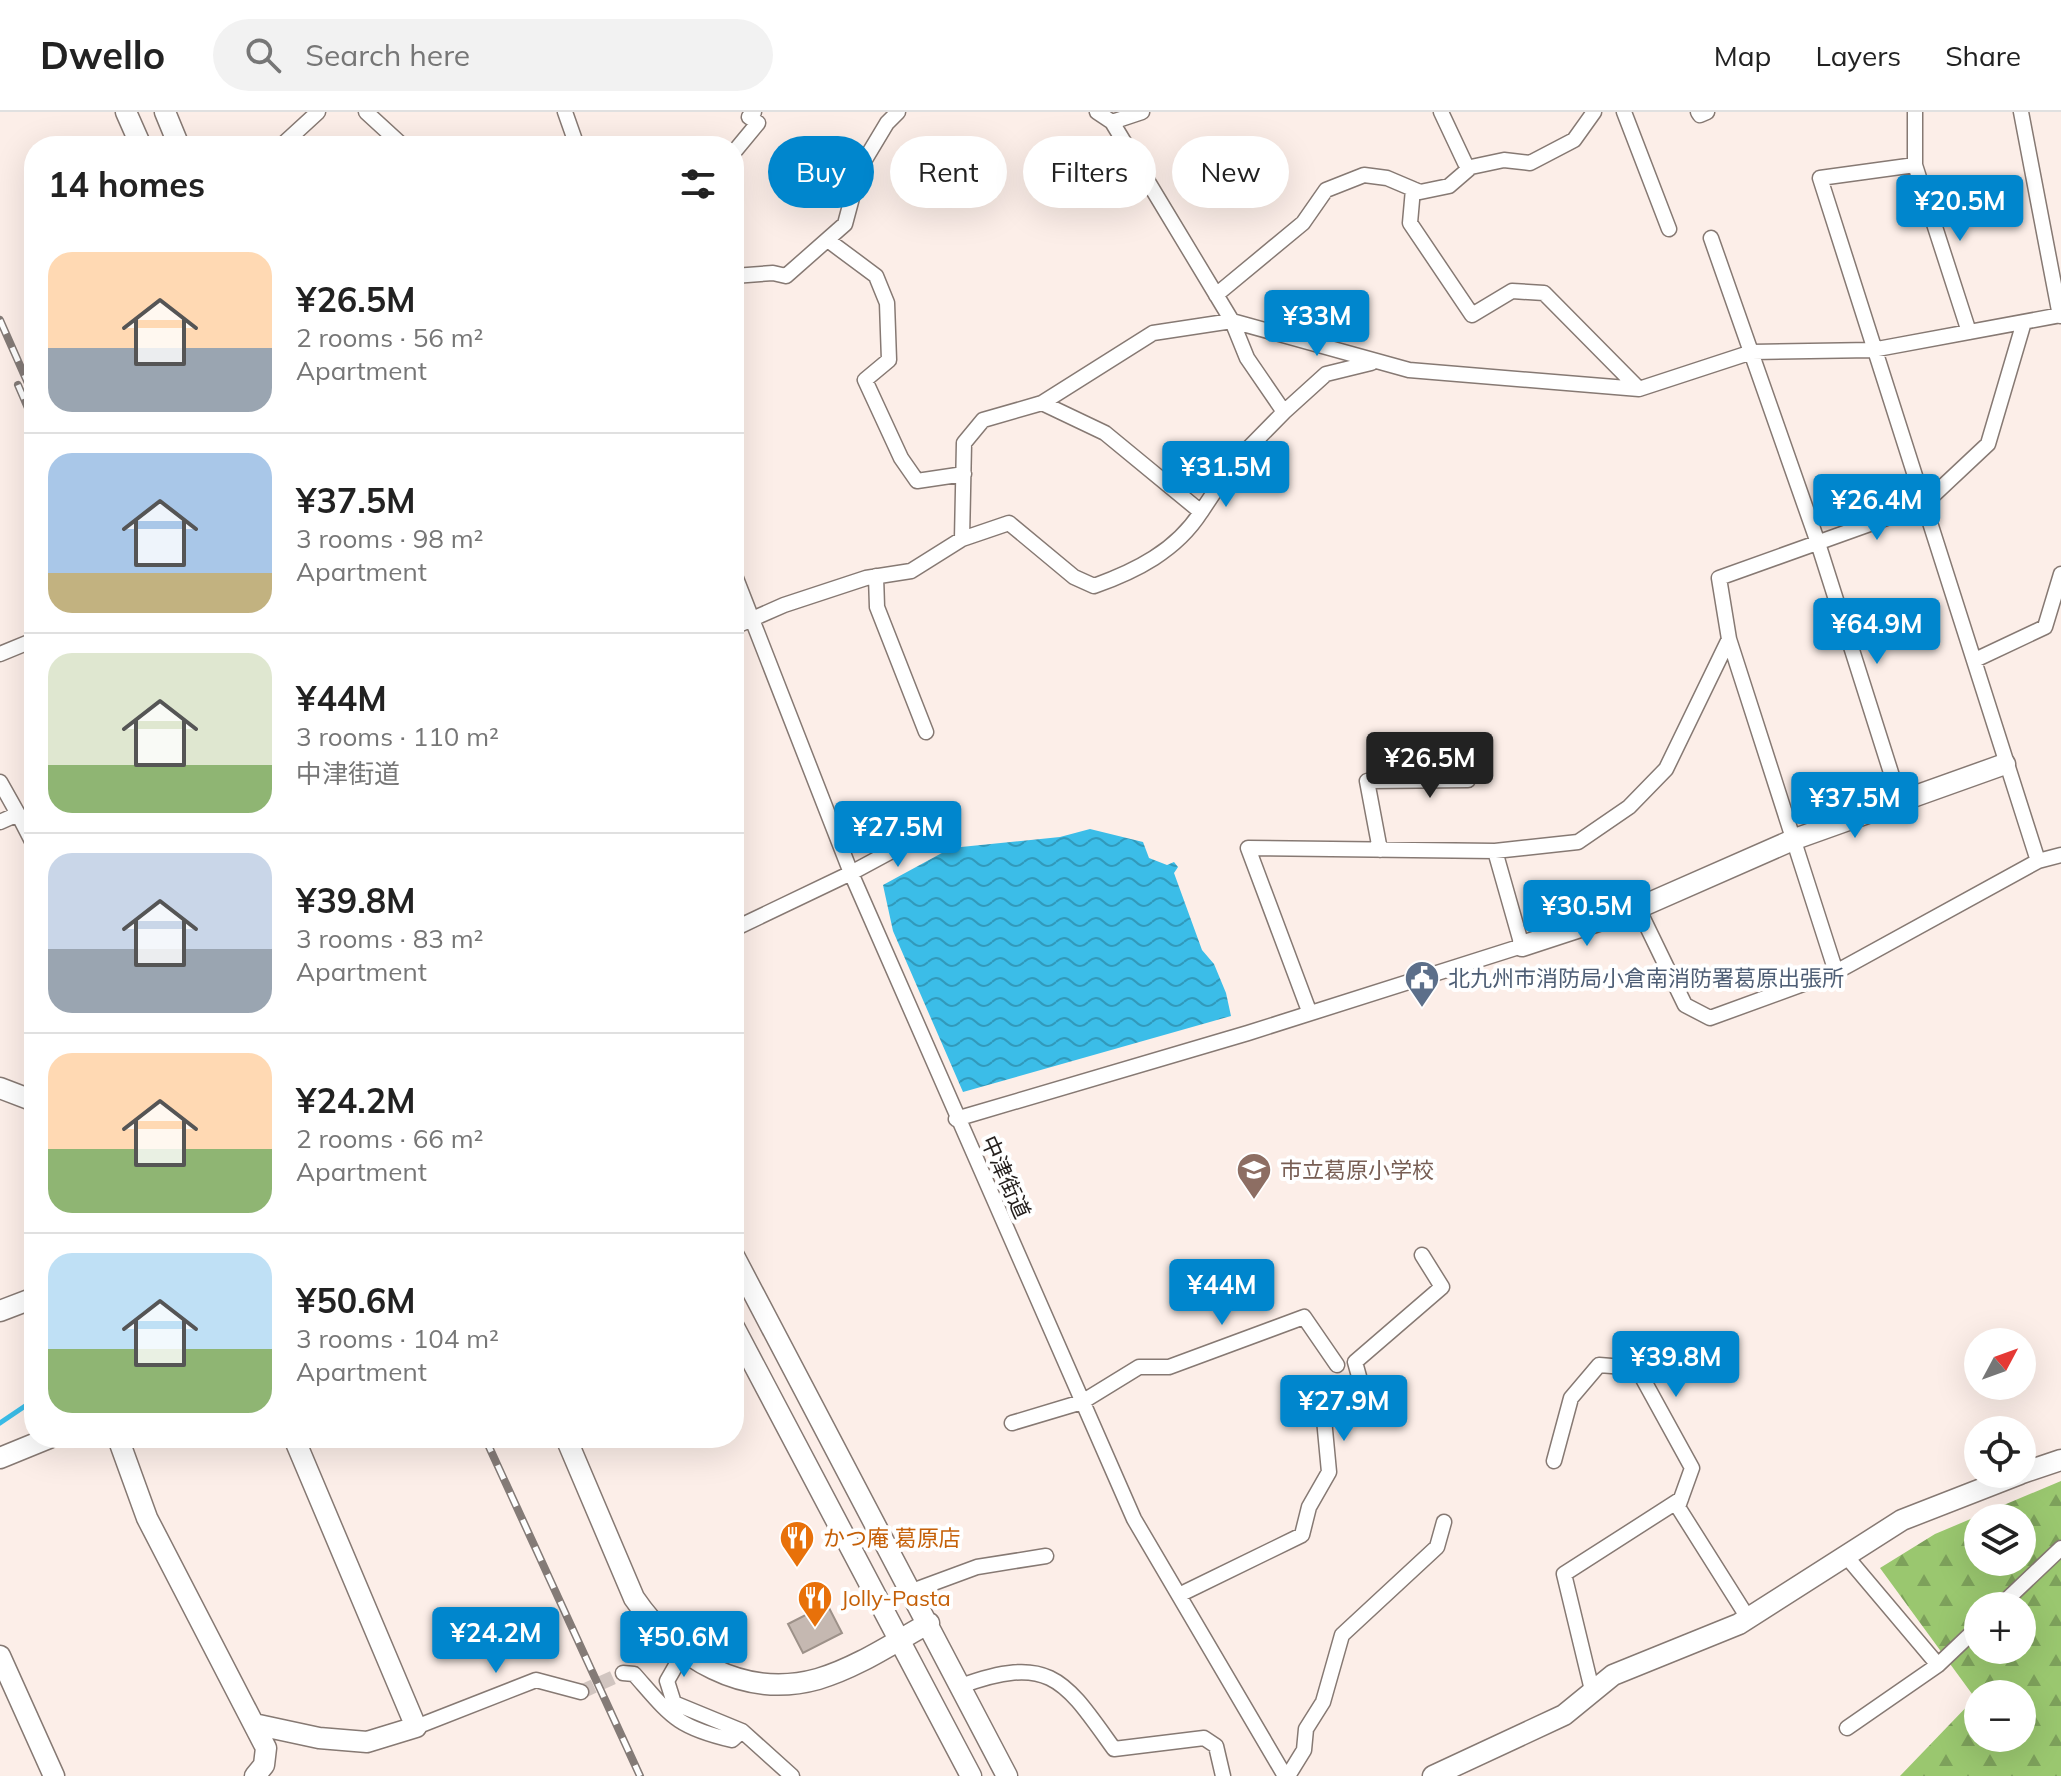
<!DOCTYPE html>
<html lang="en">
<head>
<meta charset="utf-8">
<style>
	:root { --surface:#fff; --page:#f2f2f2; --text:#222; --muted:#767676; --line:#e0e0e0; --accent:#0086cd }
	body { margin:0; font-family:Mulish,"Noto Sans JP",sans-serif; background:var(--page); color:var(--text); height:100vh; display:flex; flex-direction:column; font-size:30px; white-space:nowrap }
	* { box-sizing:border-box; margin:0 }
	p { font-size:26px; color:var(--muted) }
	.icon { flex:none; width:44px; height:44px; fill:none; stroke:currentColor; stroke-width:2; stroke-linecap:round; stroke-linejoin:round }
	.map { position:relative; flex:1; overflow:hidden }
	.details { position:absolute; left:24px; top:24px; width:720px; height:1312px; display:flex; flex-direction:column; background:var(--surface); border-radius:32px; box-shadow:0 8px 32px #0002 }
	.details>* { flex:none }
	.guide { position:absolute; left:768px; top:24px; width:760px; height:72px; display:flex; gap:16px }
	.needle { width:52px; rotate:49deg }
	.controls { position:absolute; left:1964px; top:1216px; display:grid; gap:16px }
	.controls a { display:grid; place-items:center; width:72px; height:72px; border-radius:50%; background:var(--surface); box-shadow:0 8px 32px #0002; font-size:40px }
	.price { position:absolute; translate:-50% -68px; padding:0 18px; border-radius:8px; background:var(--accent); color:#fff; font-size:26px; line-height:52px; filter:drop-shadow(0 2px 4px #0008) }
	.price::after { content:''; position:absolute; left:50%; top:48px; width:24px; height:18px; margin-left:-12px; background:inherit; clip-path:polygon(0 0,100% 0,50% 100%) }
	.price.active { background:#222; color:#fff }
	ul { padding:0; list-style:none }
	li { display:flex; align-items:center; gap:24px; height:200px; padding:0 24px }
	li+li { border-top:2px solid var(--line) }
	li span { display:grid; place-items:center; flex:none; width:224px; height:160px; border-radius:24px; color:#555 }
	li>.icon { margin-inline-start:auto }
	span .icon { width:96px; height:96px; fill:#fffc; stroke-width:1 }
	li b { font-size:34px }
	h2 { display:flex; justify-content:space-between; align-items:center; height:96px; padding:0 24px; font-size:34px }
	.pill { padding:0 28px; border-radius:36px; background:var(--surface); box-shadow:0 8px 32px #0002; font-size:28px; line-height:72px }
	.pill.active { background:var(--accent); color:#fff }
	header { display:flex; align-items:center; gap:48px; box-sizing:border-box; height:112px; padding:0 40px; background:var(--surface); border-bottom:2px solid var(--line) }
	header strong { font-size:38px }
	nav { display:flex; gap:44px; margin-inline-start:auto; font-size:28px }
	.search { width:560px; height:72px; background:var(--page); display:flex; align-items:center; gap:20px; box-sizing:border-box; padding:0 28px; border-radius:44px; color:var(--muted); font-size:30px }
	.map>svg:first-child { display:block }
	.forest { fill:url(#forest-firs); fill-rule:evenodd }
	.water { fill:url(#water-waves) }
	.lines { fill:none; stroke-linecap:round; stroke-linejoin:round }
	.stream { stroke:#3bbde8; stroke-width:5 }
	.building { fill:#c5b8b1; stroke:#9d9189; stroke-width:2 }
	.street-tunnel { stroke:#d1c5c0; stroke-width:14; stroke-dasharray:14 7; stroke-linecap:butt }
	.street-casing { stroke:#867973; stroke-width:17 }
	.secondary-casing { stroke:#867973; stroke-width:23 }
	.street { stroke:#fff; stroke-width:14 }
	.secondary { stroke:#fff; stroke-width:20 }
	.rail-casing { stroke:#847b77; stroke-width:8 }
	.rail { stroke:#fff; stroke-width:5; stroke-dasharray:15; stroke-linecap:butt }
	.labels { text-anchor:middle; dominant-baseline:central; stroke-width:8; stroke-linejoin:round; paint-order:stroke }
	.service-label { font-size:22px; fill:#4e5e75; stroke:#fff; text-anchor:start }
	.education-label { font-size:22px; fill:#785e54; stroke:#fff; text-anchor:start }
	.street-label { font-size:22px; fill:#25201e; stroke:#fff }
	.food-label { font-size:22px; fill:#c56008; stroke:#fff; text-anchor:start }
</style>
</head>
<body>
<header>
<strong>Dwello</strong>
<div class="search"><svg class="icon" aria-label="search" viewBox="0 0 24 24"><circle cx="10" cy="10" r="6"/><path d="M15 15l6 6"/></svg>Search here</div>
<nav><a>Map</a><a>Layers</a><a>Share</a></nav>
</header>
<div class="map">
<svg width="2061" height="1664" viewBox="0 0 2061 1664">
	<defs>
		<pattern id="forest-firs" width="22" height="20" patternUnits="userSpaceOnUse" patternTransform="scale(2)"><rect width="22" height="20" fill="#9ac76f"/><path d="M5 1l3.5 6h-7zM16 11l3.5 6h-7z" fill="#7da15b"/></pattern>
		<pattern id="water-waves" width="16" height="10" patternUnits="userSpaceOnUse" patternTransform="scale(2)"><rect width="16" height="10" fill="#3bbde8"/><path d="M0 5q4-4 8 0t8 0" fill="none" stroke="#3199bb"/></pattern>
	</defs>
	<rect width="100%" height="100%" fill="#fceee8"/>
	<!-- forest -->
	<path class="forest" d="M2061,1369v295h-161l75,-78 -95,-130 55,-34zM1978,1406h44v44h-44zM1978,1494h44v44h-44zM1978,1582h44v44h-44z"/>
	<!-- water -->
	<path class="water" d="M1090,717l53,13 6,16 18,7 7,-3 4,5 -4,6 28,77 12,14 12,29 5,23 -268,76 -70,-161 -10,-46 68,-37 109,-11z"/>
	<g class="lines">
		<!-- stream -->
		<path class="stream" d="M0,1311l34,-23"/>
	</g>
	<!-- building -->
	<path class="building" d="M827,1492l15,29 -39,20 -15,-29z"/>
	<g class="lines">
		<!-- street-tunnel -->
		<path class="street-tunnel" d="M581,1580l42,-19"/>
		<defs>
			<path id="street" d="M366,0l37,34
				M565,0l12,34
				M1441,0l24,51
				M1624,0l45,117
				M1698,0l2,3 7,-3
				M1915,0v53l-95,13 218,683
				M2021,0l39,204
				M1112,10l30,-10
				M281,34l37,-34
				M734,40l24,-29 -9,-6 5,-5
				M1915,53l54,167
				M1413,77l-3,34 62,92 40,-24 32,2 95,96
				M1711,126l107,305 82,258
				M829,129l47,35 11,27 2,57 -24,20 36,78 16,23 47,-7
				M734,164l39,-3 13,3 59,-52 15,-56 27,-45 11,-11
				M1216,183l87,-72 23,-33 38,-15 23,3 33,14 29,-6 22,-19 33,-7 26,3 44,-23 20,-28
				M1042,291l63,30 96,79 32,-48 51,-52 -37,-54 -15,-37 -120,-199 -15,-10
				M1284,300l42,-38 45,-11
				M962,427l47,-16 65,54 20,9c42,-15 82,-35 107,-74
				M734,461l117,300 283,646 151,257
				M876,464l1,31 49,125
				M734,515l50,-22 82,-27 45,-7 51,-32 2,-96 19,-23 59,-17 111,-70 79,-12 177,49 230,19 113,-37 120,-2 189,-35
				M0,542l34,-14
				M1975,548l70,-33 16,-53
				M0,670l18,32 -18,8
				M18,702l16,31
				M1380,738l-13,-69 101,-1 -3,-17
				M1638,796l47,97 25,13 126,-46 202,-111 23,-6
				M734,817l117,-56 76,-41
				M1836,860l-107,-333 -10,-61 204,-73 65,-61 36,-122
				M1309,899l-61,-163 247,3 83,-9 51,-35 37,-38 63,-130
				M956,1007l292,-86 274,-87 -27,-95
				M1012,1311l70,-21 57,-35h30l135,-50 33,48
				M1554,1349l17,-63 28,-33 38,3 55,100 -14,39 70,111
				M1846,1444l92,109
				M912,1479l65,-24 69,-11
				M1179,1483l123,-60 7,-28 20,-35 -5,-53 11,-18 25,-21 -5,-18 87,-75 -20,-32
				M2000,1494l61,-58
				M683,1541l-16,28 7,22 68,28 50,45
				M623,1561l11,1c37,42 42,53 98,66l10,-9
				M961,1574c90,-33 104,-5 153,63l90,-11 12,8 7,30
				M1592,1578l-28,-116 117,-75
				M416,1615l120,-47 45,12
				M1847,1616l91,-63 40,-38
				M1288,1664l16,-26 2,-21 17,-27 19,-67 95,-88 7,-25"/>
			<path id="secondary" d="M126,0l15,34
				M165,0l14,34
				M1522,834l116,-38 157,-69 210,-75
				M0,976l34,13
				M734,1144l273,520
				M0,1199l34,-13
				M734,1215l237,449
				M118,1326l29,80 119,230 -2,17 -9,11
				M566,1326l68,160c41,60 109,102 184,81 40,-12 75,-36 111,-56
				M0,1346l49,-20
				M2022,1361l39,-13
				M0,1544l54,120
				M254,1612l65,14 48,4 49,-15 -122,-289
				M1433,1664l131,-61 49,-40 126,-51 163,-104 118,-46"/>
		</defs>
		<!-- street casing -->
		<use href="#street" class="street-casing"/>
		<!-- secondary casing -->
		<use href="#secondary" class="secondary-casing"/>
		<!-- street -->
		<use href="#street" class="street"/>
		<!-- secondary -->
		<use href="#secondary" class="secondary"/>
		<defs>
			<path id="rail" d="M0,208l34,77
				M18,273l16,37
				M485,1326l155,338"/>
		</defs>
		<!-- rail casing -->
		<use href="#rail" class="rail-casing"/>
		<!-- rail -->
		<use href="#rail" class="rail"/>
	</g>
	<!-- icons -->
	<defs>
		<symbol id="civic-pin" viewBox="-11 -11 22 30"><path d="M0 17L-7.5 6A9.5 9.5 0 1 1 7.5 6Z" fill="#5c6f8a" stroke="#fff"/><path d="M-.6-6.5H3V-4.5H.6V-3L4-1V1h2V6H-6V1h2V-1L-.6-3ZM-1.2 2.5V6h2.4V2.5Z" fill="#fff"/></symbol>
		<symbol id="school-pin" viewBox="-11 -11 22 30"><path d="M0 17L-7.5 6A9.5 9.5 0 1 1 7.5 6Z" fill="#8d6e63" stroke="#fff"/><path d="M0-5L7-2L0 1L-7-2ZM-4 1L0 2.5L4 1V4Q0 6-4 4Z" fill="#fff"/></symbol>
		<symbol id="restaurant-pin" viewBox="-11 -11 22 30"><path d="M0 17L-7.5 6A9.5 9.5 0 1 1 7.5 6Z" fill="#e8710a" stroke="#fff"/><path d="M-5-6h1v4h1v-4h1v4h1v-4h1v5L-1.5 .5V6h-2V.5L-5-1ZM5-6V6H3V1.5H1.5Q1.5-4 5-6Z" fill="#fff"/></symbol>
	</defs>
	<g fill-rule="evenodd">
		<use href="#civic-pin" x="1402" y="846" width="40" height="54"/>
		<use href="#school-pin" x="1234" y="1038" width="40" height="54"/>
		<use href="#restaurant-pin" x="777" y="1406" width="40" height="54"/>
		<use href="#restaurant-pin" x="795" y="1466" width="40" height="54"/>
	</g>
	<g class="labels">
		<!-- service labels -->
		<g class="service-label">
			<text x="1448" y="866">北九州市消防局小倉南消防署葛原出張所</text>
		</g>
		<!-- education labels -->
		<g class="education-label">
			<text x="1280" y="1058">市立葛原小学校</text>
		</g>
		<!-- street labels -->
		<g class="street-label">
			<text transform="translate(1006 1065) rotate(66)">中津街道</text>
		</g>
		<!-- food labels -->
		<g class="food-label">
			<text x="823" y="1426">かつ庵 葛原店</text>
			<text x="841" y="1486">Jolly-Pasta</text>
		</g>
	</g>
</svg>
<div class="controls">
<a><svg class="needle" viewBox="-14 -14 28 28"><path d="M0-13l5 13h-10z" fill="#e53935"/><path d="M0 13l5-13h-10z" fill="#767676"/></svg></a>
<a><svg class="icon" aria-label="locate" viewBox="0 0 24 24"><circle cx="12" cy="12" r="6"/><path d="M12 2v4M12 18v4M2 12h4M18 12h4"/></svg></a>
<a><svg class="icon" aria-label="layers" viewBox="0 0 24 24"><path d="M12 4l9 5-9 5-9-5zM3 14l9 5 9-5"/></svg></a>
<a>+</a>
<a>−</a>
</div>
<b class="price" style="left:1960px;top:131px">¥20.5M</b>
<b class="price" style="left:1317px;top:246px">¥33M</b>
<b class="price" style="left:1226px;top:397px">¥31.5M</b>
<b class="price" style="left:1877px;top:430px">¥26.4M</b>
<b class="price" style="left:1877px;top:554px">¥64.9M</b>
<b class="price active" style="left:1430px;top:688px">¥26.5M</b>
<b class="price" style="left:1855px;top:728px">¥37.5M</b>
<b class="price" style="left:898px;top:757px">¥27.5M</b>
<b class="price" style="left:1587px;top:836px">¥30.5M</b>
<b class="price" style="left:1222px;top:1215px">¥44M</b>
<b class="price" style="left:1676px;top:1287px">¥39.8M</b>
<b class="price" style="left:1344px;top:1331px">¥27.9M</b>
<b class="price" style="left:496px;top:1563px">¥24.2M</b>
<b class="price" style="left:684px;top:1567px">¥50.6M</b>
<div class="guide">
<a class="pill active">Buy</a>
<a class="pill">Rent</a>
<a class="pill">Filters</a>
<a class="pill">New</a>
</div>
<section class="details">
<h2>14 homes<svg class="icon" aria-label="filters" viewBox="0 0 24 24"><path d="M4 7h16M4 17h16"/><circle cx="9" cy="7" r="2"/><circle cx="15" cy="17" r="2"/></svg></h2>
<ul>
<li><span style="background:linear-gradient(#ffd9b3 60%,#9aa5b1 0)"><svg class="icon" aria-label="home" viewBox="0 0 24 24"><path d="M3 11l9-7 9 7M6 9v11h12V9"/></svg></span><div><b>¥26.5M</b><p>2 rooms · 56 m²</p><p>Apartment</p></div></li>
<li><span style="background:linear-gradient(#a9c7e8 75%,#c2b280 0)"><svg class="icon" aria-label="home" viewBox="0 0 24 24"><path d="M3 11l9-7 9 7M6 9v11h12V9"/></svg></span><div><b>¥37.5M</b><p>3 rooms · 98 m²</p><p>Apartment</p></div></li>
<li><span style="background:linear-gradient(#dfe7d0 70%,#8fb573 0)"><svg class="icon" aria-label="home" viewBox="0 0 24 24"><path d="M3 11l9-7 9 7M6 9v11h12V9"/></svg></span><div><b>¥44M</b><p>3 rooms · 110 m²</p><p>中津街道</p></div></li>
<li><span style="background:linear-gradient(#c9d6e8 60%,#9aa5b1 0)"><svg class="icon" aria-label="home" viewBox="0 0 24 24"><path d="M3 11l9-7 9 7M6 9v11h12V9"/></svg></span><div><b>¥39.8M</b><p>3 rooms · 83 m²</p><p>Apartment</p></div></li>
<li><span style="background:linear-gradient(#ffd9b3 60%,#8fb573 0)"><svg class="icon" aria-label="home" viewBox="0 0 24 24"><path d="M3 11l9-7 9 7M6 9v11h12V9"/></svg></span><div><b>¥24.2M</b><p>2 rooms · 66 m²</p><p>Apartment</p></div></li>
<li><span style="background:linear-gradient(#bfe0f5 60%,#8fb573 0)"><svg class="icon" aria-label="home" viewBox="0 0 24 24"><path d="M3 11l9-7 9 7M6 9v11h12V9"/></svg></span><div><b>¥50.6M</b><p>3 rooms · 104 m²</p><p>Apartment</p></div></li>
</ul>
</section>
</div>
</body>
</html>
